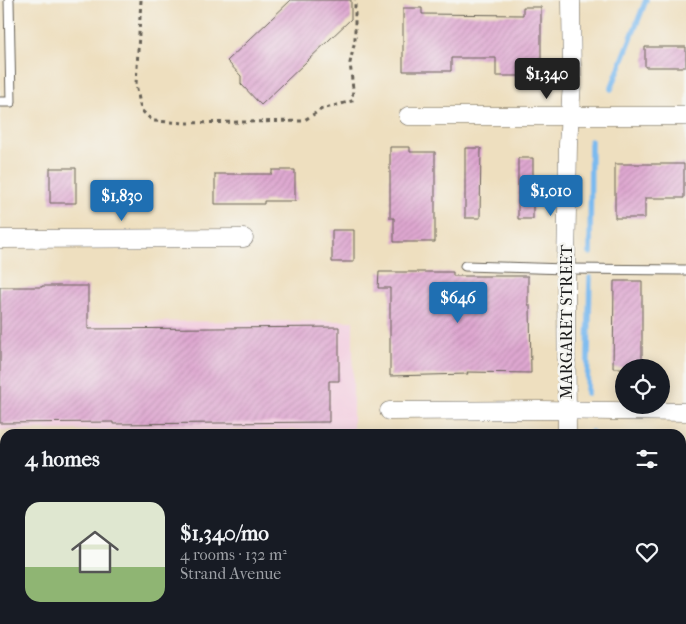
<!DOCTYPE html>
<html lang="en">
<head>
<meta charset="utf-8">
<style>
	:root { --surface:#171b24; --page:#242831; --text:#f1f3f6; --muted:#9ea1a6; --line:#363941; --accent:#1f6fb2 }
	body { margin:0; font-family:"IM FELL French Canon",serif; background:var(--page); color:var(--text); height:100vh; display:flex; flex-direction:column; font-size:19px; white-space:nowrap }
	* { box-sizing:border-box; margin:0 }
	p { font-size:16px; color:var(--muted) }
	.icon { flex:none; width:28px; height:28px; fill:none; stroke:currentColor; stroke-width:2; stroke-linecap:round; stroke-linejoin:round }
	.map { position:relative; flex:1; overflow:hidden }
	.details { position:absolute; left:0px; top:429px; width:686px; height:196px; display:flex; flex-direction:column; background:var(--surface); border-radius:15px 15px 0 0; box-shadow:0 2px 12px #0003 }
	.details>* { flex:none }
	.tools { position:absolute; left:615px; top:359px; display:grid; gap:10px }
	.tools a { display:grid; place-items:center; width:55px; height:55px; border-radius:50%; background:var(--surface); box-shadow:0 2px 12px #0003; font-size:25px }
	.price { position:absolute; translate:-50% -42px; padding:0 11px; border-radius:5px; background:var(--accent); color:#fff; font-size:16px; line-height:32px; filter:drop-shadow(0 1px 2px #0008) }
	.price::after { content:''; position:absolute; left:50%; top:30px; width:15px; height:11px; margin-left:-8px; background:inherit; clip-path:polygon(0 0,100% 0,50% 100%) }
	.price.active { background:#222; color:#fff }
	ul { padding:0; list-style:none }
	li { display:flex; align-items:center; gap:15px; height:125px; padding:0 25px }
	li+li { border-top:1px solid var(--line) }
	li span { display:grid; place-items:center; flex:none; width:140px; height:100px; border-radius:15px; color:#555 }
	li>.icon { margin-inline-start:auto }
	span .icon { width:60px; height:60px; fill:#fffc; stroke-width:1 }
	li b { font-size:21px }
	h2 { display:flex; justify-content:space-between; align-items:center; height:60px; padding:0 25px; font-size:21px }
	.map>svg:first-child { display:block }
	.built { fill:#f3cfe0 }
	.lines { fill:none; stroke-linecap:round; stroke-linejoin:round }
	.stream { stroke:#7abaef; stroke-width:5.5 }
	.building { fill:url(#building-hatch) }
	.lane-casing { stroke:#666055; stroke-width:11 }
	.street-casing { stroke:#666055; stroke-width:19 }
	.path { stroke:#666055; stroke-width:3; stroke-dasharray:4 4; stroke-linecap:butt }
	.lane { stroke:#fff; stroke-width:9 }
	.street { stroke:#fff; stroke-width:18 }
	.labels { text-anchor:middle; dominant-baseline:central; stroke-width:5; stroke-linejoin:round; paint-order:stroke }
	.street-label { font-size:16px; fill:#1c1c1c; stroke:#f6f6f2 }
</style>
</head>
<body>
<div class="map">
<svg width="686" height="624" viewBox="0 0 686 624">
	<defs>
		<pattern id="building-hatch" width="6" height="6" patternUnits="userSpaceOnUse" patternTransform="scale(1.25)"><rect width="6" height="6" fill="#dea7d0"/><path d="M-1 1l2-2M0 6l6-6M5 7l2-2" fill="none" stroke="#be8fb2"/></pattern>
	</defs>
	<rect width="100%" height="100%" fill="#f6f6f2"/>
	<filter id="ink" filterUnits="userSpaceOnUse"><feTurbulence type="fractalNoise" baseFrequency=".02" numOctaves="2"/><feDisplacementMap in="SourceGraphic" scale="10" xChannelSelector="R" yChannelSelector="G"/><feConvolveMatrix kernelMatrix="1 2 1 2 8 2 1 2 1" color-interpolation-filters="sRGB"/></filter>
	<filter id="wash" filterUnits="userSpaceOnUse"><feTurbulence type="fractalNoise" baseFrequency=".0096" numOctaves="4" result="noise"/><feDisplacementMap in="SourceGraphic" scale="20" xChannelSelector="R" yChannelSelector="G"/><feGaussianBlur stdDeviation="1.12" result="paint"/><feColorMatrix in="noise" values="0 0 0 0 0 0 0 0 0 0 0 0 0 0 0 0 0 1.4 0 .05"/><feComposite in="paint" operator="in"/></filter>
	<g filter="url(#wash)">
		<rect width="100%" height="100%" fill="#eedfbf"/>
		<!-- built -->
		<path class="built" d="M353,321v109h-353v-108z"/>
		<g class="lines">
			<!-- stream -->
			<path class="stream" d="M611,89l35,-89
				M590,253l1,-112
				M587,393l3,-115
				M592,432l1,2
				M681,483l5,2"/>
		</g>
		<g id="blocks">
			<!-- building -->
			<path class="building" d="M291,0h60v19l-90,86 -20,-21v-8l-14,-15z
				M523,7h18v69h-45v-18h-45v13h-48v-63h19v6l101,1z
				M645,47h41v20h-41z
				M390,147h20v5h25v90h-41v-24h-4z
				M465,148h16l-1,70h-15z
				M518,158h15v61h-15z
				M615,164h69v34h-39v20h-30z
				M50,168h26v35h-26z
				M272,170h23v31h-31v3h-49v-30h57z
				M332,230h22v32h-22z
				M379,272h74v4h75v29h2l1,68 -64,-1 1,2 -78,2v-88h-12z
				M614,281h28v87h-29z
				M42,286h46v43l251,-2v54h-10v41l-216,2v-2l-113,1v-136h42z"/>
		</g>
	</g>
	<g filter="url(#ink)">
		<use href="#blocks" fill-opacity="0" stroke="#666055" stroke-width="1"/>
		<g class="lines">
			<defs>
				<path id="lane" d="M0,102h11l-2,-102
					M465,266l101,3 120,1
					M681,565h5"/>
				<path id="street" d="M408,116h278
					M0,239l244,-1
					M389,411l151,-1 146,2
					M567,434l-1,-165 2,-125 4,-61 -1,-83
					M571,620v4
					M173,624v-4"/>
			</defs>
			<!-- lane casing -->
			<use href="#lane" class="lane-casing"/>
			<!-- street casing -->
			<use href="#street" class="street-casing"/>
			<!-- path -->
			<path class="path" d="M141,0l-5,84 5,26 12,11 33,2 117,-2 19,-12 30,-8 1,-12 -3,-26 5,-23v-40"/>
			<!-- lane -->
			<use href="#lane" class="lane"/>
			<!-- street -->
			<use href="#street" class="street"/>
		</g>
	</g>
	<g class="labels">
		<!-- street labels -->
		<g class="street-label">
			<text transform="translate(566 322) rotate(-90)">MARGARET STREET</text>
		</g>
	</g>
</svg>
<div class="tools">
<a><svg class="icon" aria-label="locate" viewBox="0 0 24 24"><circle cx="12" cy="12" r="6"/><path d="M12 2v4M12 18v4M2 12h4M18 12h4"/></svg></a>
</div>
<b class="price active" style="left:547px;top:100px">$1,340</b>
<b class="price" style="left:551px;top:217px">$1,010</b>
<b class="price" style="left:122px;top:222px">$1,830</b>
<b class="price" style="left:458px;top:324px">$646</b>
<section class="details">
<h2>4 homes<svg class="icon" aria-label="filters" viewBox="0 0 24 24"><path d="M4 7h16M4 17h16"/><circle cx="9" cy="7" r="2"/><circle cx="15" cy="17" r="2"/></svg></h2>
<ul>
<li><span style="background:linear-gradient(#dfe7d0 65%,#8fb573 0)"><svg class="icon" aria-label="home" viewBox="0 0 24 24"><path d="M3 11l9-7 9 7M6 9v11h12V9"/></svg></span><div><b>$1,340/mo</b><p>4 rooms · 132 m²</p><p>Strand Avenue</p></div><svg class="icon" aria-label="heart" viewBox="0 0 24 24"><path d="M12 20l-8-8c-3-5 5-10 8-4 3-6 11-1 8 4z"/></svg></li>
</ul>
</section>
</div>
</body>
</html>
